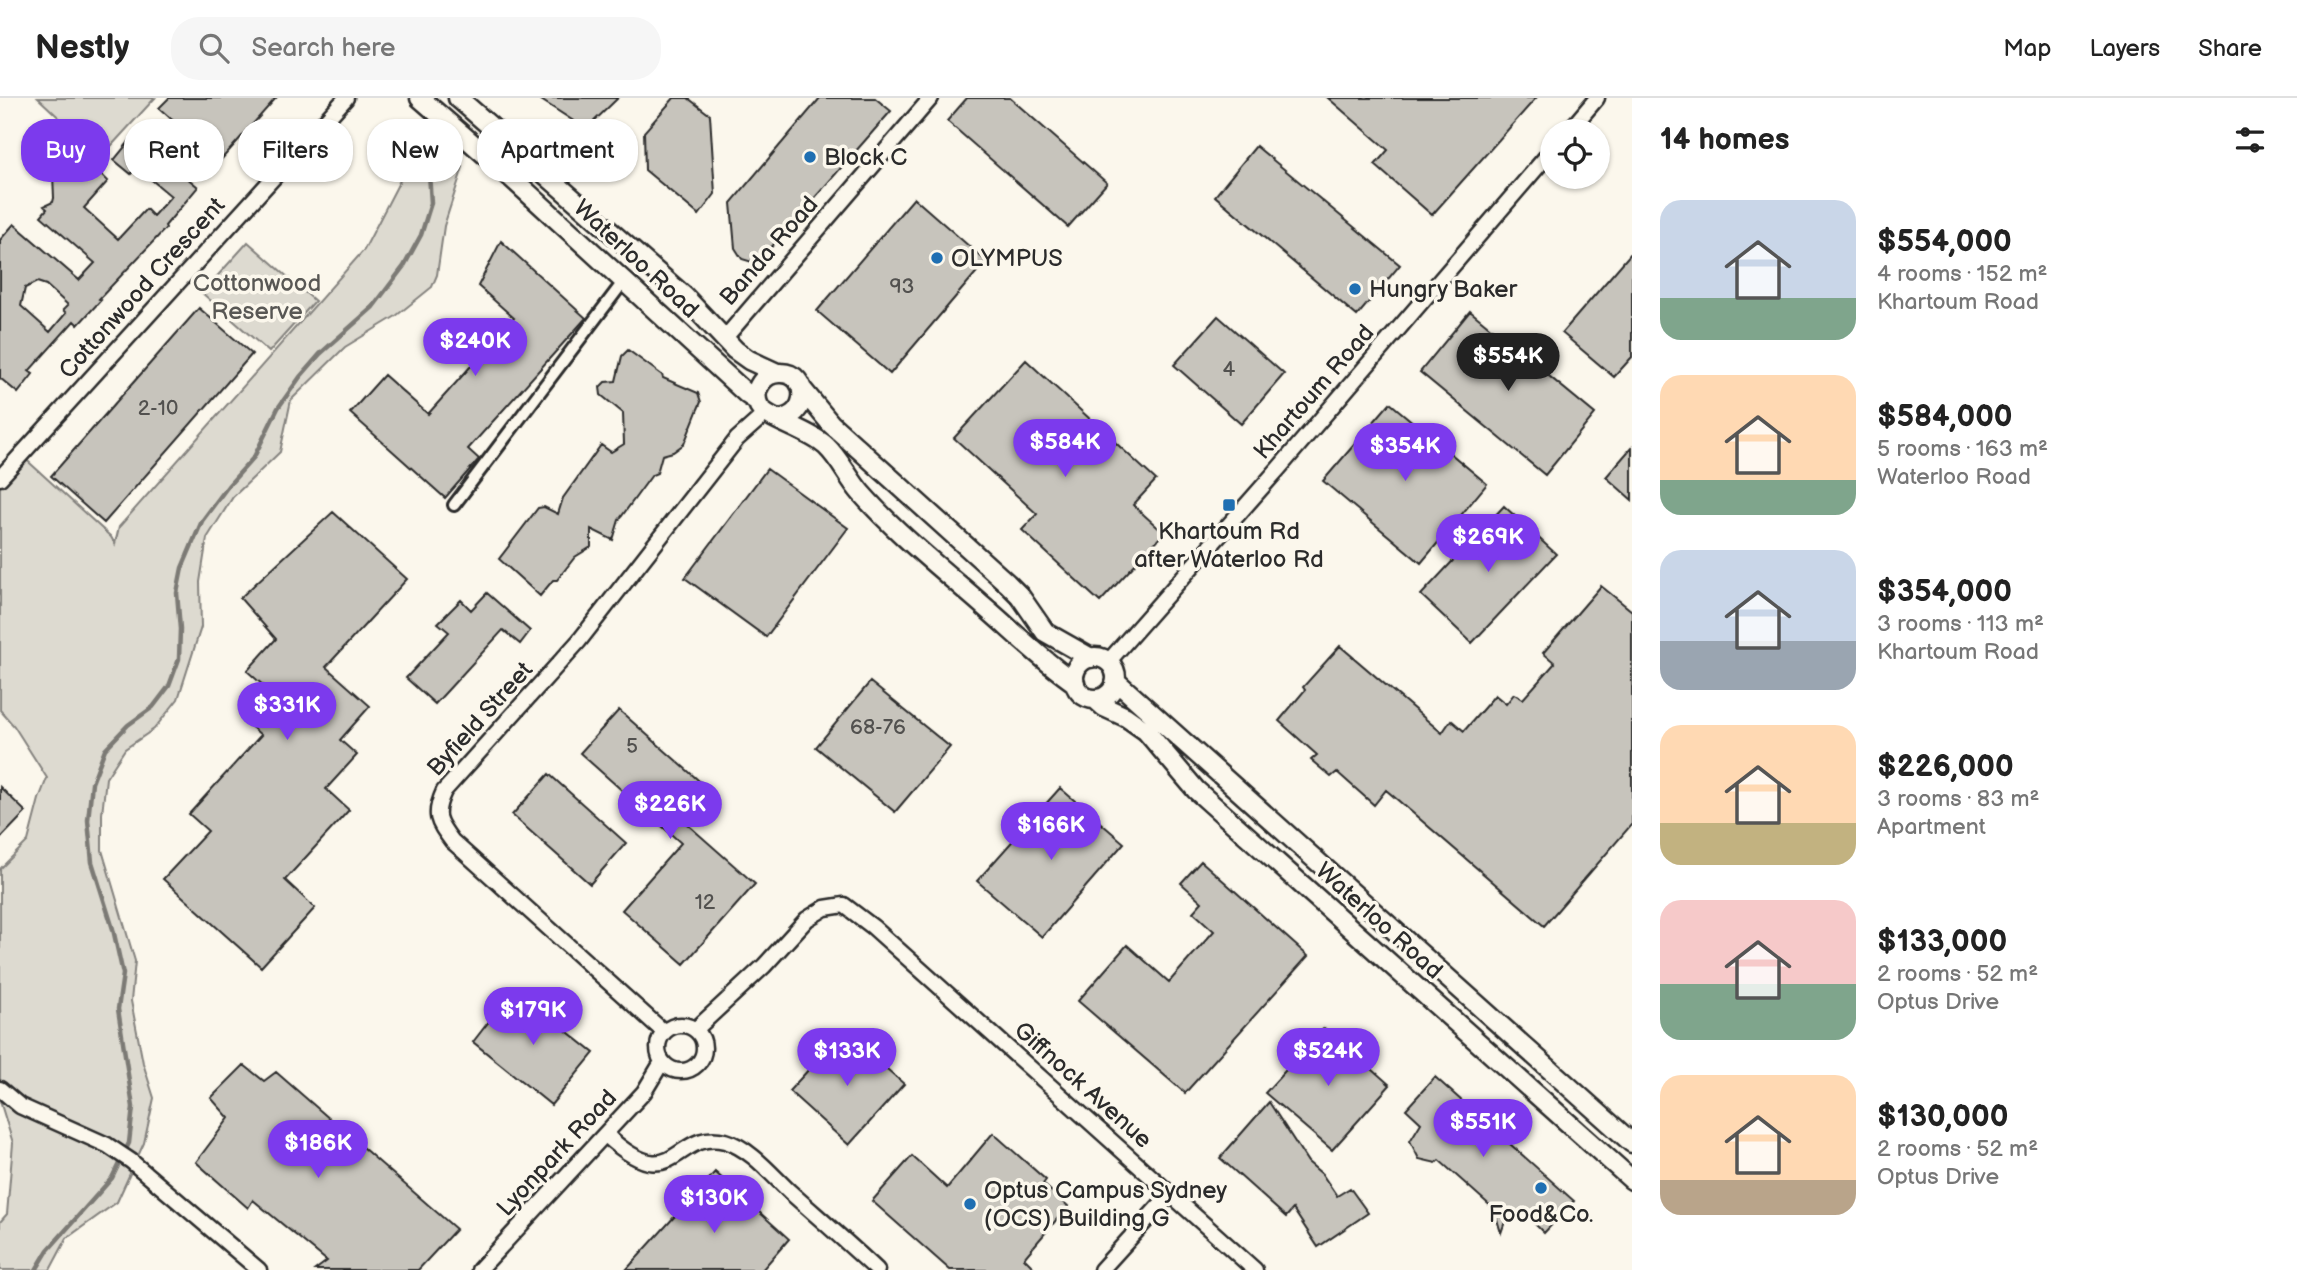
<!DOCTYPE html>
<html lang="en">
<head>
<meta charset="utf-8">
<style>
	:root { --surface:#fff; --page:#f6f6f6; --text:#222; --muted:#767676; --line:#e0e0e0; --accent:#7c3aed }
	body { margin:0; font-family:"Balsamiq Sans",sans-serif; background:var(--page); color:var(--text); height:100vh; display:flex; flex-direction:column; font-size:26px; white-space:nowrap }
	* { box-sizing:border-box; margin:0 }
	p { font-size:23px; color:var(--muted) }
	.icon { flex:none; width:38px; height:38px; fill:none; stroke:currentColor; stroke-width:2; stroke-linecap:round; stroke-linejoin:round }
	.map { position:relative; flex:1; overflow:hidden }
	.drawer { display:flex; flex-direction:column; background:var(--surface); width:665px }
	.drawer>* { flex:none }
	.banner { position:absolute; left:21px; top:21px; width:665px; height:63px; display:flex; gap:14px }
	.controls { position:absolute; left:1540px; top:21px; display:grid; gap:14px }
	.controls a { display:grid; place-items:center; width:70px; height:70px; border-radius:50%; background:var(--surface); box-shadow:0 2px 5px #0004; font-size:35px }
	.price { position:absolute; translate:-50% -60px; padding:0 16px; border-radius:24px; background:var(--accent); color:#fff; font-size:23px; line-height:46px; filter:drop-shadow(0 2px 4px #0008) }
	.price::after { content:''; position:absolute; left:50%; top:42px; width:21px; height:16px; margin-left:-10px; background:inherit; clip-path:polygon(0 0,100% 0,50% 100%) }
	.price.active { background:#222; color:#fff }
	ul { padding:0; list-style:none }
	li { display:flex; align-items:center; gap:21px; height:175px; padding:0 28px }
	li span { display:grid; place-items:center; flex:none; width:196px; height:140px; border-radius:21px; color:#555 }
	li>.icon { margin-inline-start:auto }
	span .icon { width:84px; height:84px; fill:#fffc; stroke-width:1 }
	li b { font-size:30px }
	h2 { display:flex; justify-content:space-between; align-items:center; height:84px; padding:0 28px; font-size:30px }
	.tag { padding:0 24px; border-radius:28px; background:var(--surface); box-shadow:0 2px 5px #0004; font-size:24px; line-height:63px }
	.tag.active { background:var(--accent); color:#fff }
	header { display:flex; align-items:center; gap:42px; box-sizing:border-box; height:98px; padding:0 35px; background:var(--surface); border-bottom:2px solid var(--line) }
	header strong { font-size:33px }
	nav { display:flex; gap:38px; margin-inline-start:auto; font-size:24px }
	.search { width:490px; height:63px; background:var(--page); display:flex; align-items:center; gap:18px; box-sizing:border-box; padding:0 24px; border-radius:28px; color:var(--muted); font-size:26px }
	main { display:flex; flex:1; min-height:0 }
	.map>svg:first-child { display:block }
	.green { fill:#dddad0; stroke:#84827e; stroke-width:2 }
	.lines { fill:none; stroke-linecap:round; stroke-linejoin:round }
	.stream { stroke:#7b7a75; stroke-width:4.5 }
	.building { fill:#c7c4bc; stroke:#2b2b2b; stroke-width:2; fill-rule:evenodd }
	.pedestrian-casing { stroke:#2b2b2b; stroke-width:16 }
	.minor-casing { stroke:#2b2b2b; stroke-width:19 }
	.tertiary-casing { stroke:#2b2b2b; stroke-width:23 }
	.pedestrian { stroke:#fbf7ec; stroke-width:10 }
	.minor { stroke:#fbf7ec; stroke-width:14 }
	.tertiary { stroke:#fbf7ec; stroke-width:18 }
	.poi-dot { fill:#1f6fb2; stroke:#fbf7ec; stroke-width:2.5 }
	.labels { text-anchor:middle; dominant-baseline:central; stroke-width:7; stroke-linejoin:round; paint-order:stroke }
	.number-label { font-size:21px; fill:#52514f }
	.poi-label { font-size:24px; fill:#2b2b2b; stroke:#fbf7ec; text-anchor:start }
	.street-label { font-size:24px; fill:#2b2b2b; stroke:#fbf7ec }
	.park-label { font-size:24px; fill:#585754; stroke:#fbf7ec }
</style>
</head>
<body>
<header>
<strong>Nestly</strong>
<div class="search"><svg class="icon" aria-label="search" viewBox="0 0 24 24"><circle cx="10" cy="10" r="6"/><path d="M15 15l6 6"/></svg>Search here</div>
<nav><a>Map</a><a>Layers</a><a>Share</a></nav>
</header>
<main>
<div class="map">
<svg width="1632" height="1172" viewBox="0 0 1632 1172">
	<rect width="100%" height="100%" fill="#fbf7ec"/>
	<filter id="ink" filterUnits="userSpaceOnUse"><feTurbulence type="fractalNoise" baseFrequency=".0143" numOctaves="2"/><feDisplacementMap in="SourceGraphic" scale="14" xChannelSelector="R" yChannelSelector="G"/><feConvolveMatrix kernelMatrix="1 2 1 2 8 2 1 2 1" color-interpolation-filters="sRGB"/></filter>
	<g filter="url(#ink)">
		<!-- green -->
		<path class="green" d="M38,0h117l-54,59z
			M426,32l37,37 -19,59 -7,49 -5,12 -36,29 -51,31 -54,53 -11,52 -47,45 -26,41 -7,44 1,45 -23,72 -24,30 -29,20 -19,29 -4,36v36l33,111 -4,40 12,62 11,35 -10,45 -27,59 -50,36 -17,32h-50v-48l7,-8 6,-71 -13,-42v-232l28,-28 11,-42 8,-21 -33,-52 -14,-16v-232l20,-24 91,83 4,7 4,-17 245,-277z
			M248,144l67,59 -46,51 -67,-59z"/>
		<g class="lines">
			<!-- stream -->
			<path class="stream" d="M36,1172l12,-20 64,-72 17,-35 4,-36 -15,-98 5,-35 -10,-45 -21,-67 -4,-42 4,-37 13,-34 23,-24 25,-18 16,-21 10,-27 1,-30 -3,-36 5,-25 20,-47 26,-35 26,-29 24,-49 22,-31 20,-23 53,-47 31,-41 17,-31 10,-32 -3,-45 10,-20"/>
		</g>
		<!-- building -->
		<path class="building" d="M169,0h107l-57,64 -60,-54z
			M538,0h80l-32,31z
			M674,0h14l22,17 5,79 -16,21 -54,-45 -1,-38z
			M820,0h55l16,13 -130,148 -9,3 -10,-3 -7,-11 -4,-45z
			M967,0h43l97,85 -39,44 -121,-106z
			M1328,0h208l-104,117 -57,-50 13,-15z
			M141,29l11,10 -6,7 52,43 -33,39 1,2 -67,71 2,1 -23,25 -4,-4 -45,50 4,3 -15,19 -18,-15v-138l14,-16 65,56 16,-17 -54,-47 6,-7 -3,-3 9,-4 1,-4 -1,-24 -7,-7 16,-19 1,2 7,-7 38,38 -24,27 34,31 28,-30 7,7 18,-20 -35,-29 -5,7 -17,-14zM37,184l9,3 22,20 -5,5 3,3 -16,19 -29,-26 4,-18z
			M1256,48l144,119 -43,51 -142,-120z
			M914,100l72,63 -96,113 -73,-63z
			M501,143l85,77 -118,131 11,10 -34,39 -95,-85 34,-38 44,39 86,-96 -36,-32z
			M1632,154v105l-18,20 -52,-44z
			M199,210l53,46 -148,169 -53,-47z
			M1470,213l125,103 -50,61 -125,-103z
			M1218,218l66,58 -43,50 -67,-59z
			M628,252l34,25 1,3 35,15 3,9 -3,7 -14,35 -11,8 -11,3 -5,18 -5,2 -33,45 -6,20 -22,-11v18l-16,10 -18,23h-4l-13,16 -41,-37 39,-51 6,-1 14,7 5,-16 38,-53 10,7 13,-8 -1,-31 -22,-18 -1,-8 5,-5 11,-1 6,-25z
			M1026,262l130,120 -23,25 31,28 -64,69 -78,-72 15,-16 -83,-76z
			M1390,305l97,81 -66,79 -98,-82z
			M1632,349v53l-26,-23z
			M767,371l81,59 -82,109 -81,-59z
			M1504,408l52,48 -84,89 -51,-48z
			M333,414l74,67 -81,88 44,39 -30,34 17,15 -31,34 23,21 -64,70 30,28 -54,59 -98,-88 45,-48 -19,-17 72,-79 -14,-12 26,-29 -26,-23 29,-32 -36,-41z
			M1601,488l31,25v213l-88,102 -158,-136 -12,15 -37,-33 -6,5 -20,-17 6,-5 -38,-34 26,-31 -2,-3 37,-41 102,87 9,-13 13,11 31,-36 11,9 8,-10 9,5 32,-36 -12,-10z
			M487,495l43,38 -10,13 -17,-14 -68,74 -29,-26 43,-46 -11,-9 23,-23 10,10z
			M870,584l80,65 -55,65 -79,-65z
			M619,612l95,84 -27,30 68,60 -71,80 -62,-54 59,-67 -101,-90z
			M549,676l77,69 -36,41 -78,-69z
			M0,689l26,25 -26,27z
			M1060,690l64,55 -82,94 -65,-56z
			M1201,763l107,95 -123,137 -107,-92 49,-56 42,37 45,-51 -21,-19 9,-10 -21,-19z
			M514,891l80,64 -43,52 -78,-63z
			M1324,930l26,21 5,-2 7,2 4,7 -2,6 26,23 -58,65 -67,-57z
			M844,933l60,53 -55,61 -60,-54z
			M244,967l20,16 12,-9 180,157 -38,41h-103l12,-9 -74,-61 -5,8 -52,-46 33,-44 -18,-20z
			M1435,979l139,124 -30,32 -20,-20h-16l-7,20 -7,-24 -55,-49 -3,3 -17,-4 -9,-18 11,-18 -15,-14z
			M1269,1004l39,60 14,12 15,22 13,-8 18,25 -50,34 -25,-38 -7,8 -66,-59z
			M993,1035l53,47 -3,4 25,22 -44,52 12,12h-86l-78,-69 40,-45 35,32z
			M715,1074l74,67 -27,31h-136z"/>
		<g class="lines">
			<defs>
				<path id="pedestrian" d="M454,407l170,-224"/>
				<path id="minor" d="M1569,33l28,-33
					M724,241l207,-241
					M0,380l346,-380
					M1108,564l171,-194 273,-318
					M658 950a23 23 0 1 1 46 0a23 23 0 1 1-46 0Z
					M695,932l69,-64 43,-47 18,-11 19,-3 29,22 382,343
					M664,934l-212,-191c-15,-20 -19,-26 -8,-50l135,-150 158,-202 28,-25
					M0,991l20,17 87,39 24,16 128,109
					M606,1037c70,65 68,-7 119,6 25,7 46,33 64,50 29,26 59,52 88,79
					M479,1172l165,-178 18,-30
					M1101,1172l69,-76"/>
				<path id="tertiary" d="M420,0l84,73 244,224 9,6
					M458,0l226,198 51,54 14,10 28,13
					M802,291l29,35 176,159 13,13 25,36 46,26
					M777,321c33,-1 33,-46 4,-46 -17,-1 -30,17 -22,33 7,13 50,24 67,40 14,13 22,32 35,47 37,42 83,78 125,115 29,25 58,54 89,75
					M1074 580a21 21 0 1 1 42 0a21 21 0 1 1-42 0Z
					M1116,581l2,4 514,460
					M1095,601l9,8 22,10 20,14 50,59 436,390"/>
			</defs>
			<!-- pedestrian casing -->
			<use href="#pedestrian" class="pedestrian-casing"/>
			<!-- minor casing -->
			<use href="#minor" class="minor-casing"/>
			<!-- tertiary casing -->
			<use href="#tertiary" class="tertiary-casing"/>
			<!-- pedestrian -->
			<use href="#pedestrian" class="pedestrian"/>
			<!-- minor -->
			<use href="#minor" class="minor"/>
			<!-- tertiary -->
			<use href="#tertiary" class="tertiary"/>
		</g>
	</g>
	<!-- markers -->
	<g class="poi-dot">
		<circle cx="810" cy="59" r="7"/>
		<circle cx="937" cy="160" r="7"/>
		<circle cx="1355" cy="191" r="7"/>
		<rect x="1222" y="400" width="14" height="14" rx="3.5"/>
		<circle cx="1541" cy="1090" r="7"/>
		<circle cx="970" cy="1106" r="7"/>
	</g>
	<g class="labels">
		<!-- number labels -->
		<g class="number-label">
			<text x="902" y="188">93</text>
			<text x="1229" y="271">4</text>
			<text x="158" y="310">2-10</text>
			<text x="878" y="629">68-76</text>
			<text x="632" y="648">5</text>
			<text x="705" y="804">12</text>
		</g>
		<!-- poi labels -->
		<g class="poi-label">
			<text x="824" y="59">Block C</text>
			<text x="951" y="160">OLYMPUS</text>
			<text x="1369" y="191">Hungry Baker</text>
			<text x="1229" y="433" text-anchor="middle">Khartoum Rd<tspan x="1229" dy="28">after Waterloo Rd</tspan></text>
			<text x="984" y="1092">Optus Campus Sydney<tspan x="984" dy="28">(OCS) Building G</tspan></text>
			<text x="1541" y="1116" text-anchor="middle">Food&amp;Co.</text>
		</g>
		<!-- street labels -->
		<g class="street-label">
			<text transform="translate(769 153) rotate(-49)">Banda Road</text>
			<text transform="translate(636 161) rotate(43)">Waterloo Road</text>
			<text transform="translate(142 190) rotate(-48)">Cottonwood Crescent</text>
			<text transform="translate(1314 294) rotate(-49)">Khartoum Road</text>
			<text transform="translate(480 621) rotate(-48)">Byfield Street</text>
			<text transform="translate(1379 823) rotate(42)">Waterloo Road</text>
			<text transform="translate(1083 987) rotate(42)">Giffnock Avenue</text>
			<text transform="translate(557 1055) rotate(-47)">Lyonpark Road</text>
		</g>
		<!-- park labels -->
		<g class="park-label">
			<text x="257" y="185">Cottonwood<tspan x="257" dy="28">Reserve</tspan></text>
		</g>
	</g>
</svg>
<div class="controls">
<a><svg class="icon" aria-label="locate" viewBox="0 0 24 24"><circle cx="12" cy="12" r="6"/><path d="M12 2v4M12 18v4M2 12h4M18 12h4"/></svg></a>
</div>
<b class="price" style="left:475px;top:280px">$240K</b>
<b class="price active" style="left:1508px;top:295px">$554K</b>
<b class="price" style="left:1065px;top:381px">$584K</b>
<b class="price" style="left:1405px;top:385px">$354K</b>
<b class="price" style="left:1488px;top:476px">$269K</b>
<b class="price" style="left:287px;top:644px">$331K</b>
<b class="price" style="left:670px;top:743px">$226K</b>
<b class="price" style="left:1051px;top:764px">$166K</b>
<b class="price" style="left:533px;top:949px">$179K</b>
<b class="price" style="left:847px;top:990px">$133K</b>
<b class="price" style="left:1328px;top:990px">$524K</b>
<b class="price" style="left:1483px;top:1061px">$551K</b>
<b class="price" style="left:318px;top:1082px">$186K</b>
<b class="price" style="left:714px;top:1137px">$130K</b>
<div class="banner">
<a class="tag active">Buy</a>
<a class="tag">Rent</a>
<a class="tag">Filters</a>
<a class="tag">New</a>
<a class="tag">Apartment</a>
</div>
</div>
<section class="drawer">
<h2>14 homes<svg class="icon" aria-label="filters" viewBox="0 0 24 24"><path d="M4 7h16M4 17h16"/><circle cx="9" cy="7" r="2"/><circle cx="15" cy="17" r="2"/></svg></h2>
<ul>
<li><span style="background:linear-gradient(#c9d6e8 70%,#7fa58c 0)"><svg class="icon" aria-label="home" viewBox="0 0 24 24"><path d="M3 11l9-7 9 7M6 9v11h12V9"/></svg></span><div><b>$554,000</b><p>4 rooms · 152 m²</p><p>Khartoum Road</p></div></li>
<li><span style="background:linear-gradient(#ffd9b3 75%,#7fa58c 0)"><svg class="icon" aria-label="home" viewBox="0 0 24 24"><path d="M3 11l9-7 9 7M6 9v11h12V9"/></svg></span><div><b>$584,000</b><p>5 rooms · 163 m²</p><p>Waterloo Road</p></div></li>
<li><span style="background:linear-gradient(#c9d6e8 65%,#9aa5b1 0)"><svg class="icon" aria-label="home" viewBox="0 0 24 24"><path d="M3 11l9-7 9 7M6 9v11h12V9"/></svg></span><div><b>$354,000</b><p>3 rooms · 113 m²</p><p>Khartoum Road</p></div></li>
<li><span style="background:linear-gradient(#ffd9b3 70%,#c2b280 0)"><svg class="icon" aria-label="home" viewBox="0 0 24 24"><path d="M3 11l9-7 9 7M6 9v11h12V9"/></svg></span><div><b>$226,000</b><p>3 rooms · 83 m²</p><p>Apartment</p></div></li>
<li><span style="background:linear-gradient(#f6c9c9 60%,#7fa58c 0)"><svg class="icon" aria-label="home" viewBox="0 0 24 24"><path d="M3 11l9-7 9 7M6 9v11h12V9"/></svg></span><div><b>$133,000</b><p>2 rooms · 52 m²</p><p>Optus Drive</p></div></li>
<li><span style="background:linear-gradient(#ffd9b3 75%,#b9a48a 0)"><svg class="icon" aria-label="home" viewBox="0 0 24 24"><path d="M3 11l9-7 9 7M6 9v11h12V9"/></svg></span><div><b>$130,000</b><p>2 rooms · 52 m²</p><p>Optus Drive</p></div></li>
</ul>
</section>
</main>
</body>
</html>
